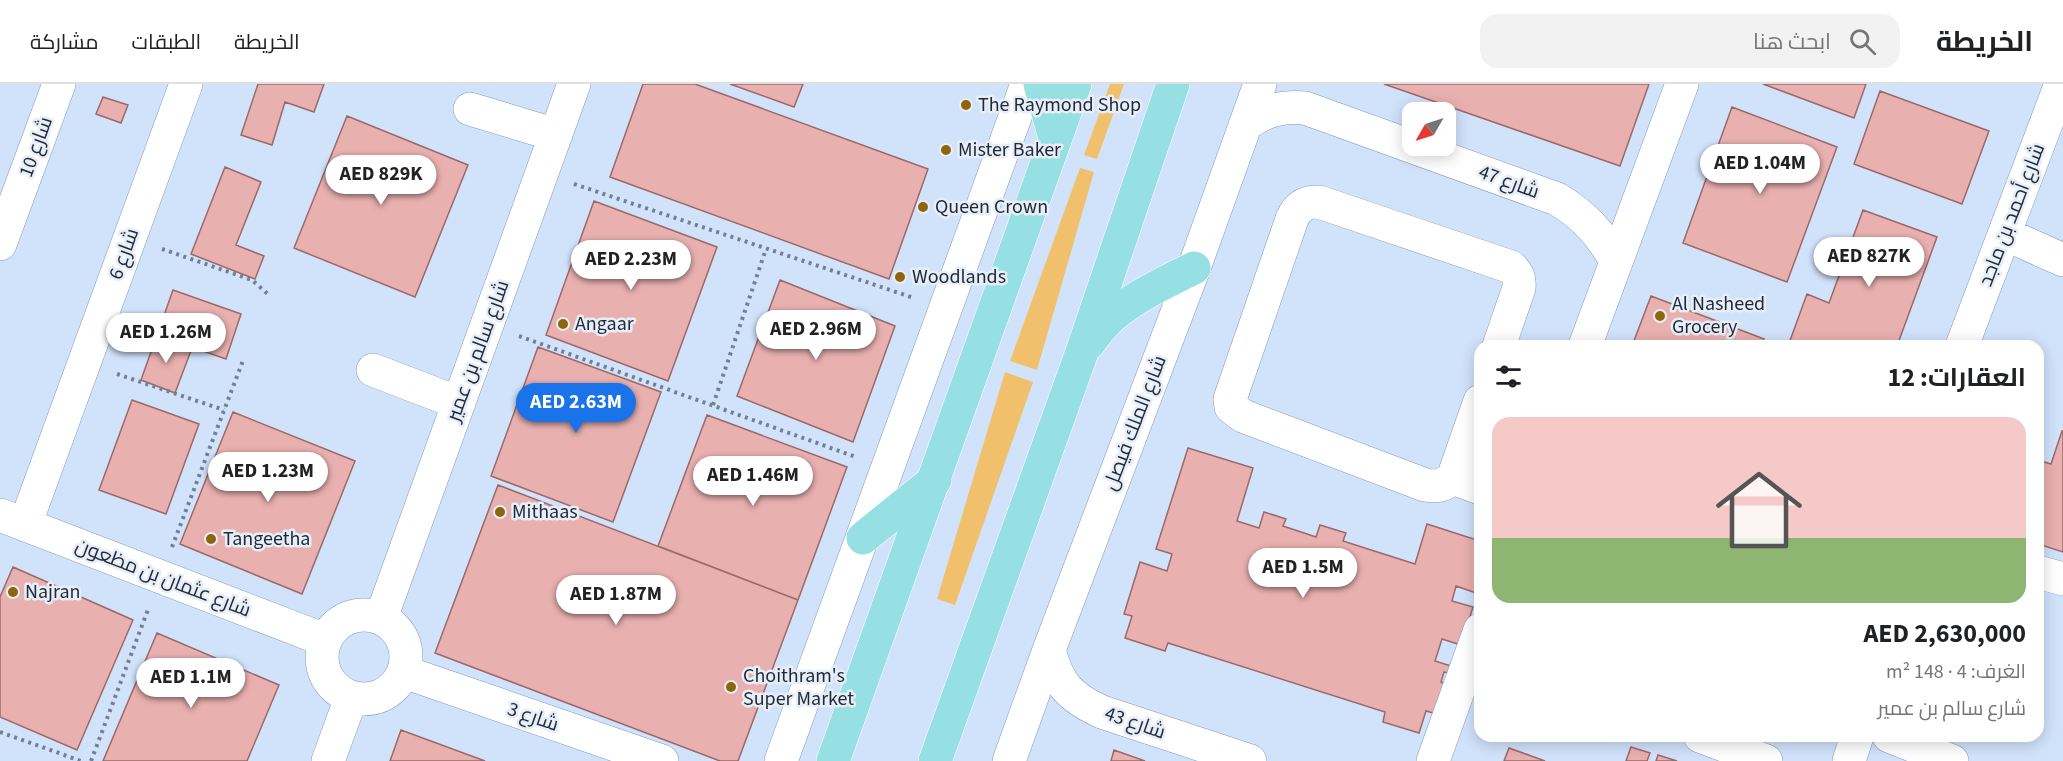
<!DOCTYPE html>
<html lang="ar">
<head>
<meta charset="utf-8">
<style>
	:root { --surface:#fff; --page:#f2f2f2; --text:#202124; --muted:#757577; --line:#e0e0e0; --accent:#1a73e8 }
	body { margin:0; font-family:"Source Sans 3",Cairo,sans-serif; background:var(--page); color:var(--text); direction:rtl; height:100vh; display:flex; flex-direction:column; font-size:22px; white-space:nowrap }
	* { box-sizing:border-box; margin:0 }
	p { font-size:20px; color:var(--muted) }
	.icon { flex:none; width:33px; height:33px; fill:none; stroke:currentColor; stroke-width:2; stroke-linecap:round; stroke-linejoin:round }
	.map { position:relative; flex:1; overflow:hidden; direction:ltr }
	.panel { position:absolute; left:1474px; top:256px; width:570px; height:402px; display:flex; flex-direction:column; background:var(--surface); border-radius:18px; box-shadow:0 3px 15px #0003; direction:rtl }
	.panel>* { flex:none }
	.needle { width:39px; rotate:231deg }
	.fabs { position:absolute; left:1402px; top:18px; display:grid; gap:12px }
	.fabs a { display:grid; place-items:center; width:54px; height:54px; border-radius:12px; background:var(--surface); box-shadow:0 3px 15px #0003; font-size:30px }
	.price { position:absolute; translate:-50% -51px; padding:0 14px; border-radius:21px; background:#fff; color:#222; font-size:20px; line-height:39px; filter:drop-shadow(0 2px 3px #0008) }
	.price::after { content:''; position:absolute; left:50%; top:36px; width:18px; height:14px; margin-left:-9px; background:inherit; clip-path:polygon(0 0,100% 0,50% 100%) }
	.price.active { background:var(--accent); color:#fff }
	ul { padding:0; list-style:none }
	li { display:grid; align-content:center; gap:12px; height:318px; padding:0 18px }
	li+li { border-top:2px solid var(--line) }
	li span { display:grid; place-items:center; height:186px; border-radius:18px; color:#555 }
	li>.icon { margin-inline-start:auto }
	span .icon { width:108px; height:108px; fill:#fffc; stroke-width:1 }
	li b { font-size:26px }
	h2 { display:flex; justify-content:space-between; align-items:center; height:72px; padding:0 18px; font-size:26px }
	header { display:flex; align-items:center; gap:36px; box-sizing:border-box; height:84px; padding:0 30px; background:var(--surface); border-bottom:2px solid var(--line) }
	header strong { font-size:28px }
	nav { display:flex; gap:33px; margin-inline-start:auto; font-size:21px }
	.search { width:420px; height:54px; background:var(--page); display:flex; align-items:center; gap:15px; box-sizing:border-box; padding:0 21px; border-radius:18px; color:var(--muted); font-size:22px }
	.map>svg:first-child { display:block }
	.green { fill:#f1c06d }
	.building { fill:#e9b0b0; stroke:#9c6969; stroke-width:1.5 }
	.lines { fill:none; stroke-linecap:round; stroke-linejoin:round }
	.minor-casing { stroke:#819ac2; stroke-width:34 }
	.major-casing { stroke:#fff; stroke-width:34 }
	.path { stroke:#738094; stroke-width:4; stroke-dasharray:3 4.5; stroke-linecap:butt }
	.minor { stroke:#fff; stroke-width:33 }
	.major { stroke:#96dfe2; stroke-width:33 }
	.poi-dot { fill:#8e650b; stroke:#e8eef7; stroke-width:2 }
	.labels { text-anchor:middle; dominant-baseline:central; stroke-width:5; stroke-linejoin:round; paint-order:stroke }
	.poi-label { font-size:20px; fill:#1f2939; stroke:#e8eef7; text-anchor:start }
	.street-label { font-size:20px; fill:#1f2939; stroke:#e8eef7 }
</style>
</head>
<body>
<header>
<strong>الخريطة</strong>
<div class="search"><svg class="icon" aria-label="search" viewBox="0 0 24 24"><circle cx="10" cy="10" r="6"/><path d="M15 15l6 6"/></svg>ابحث هنا</div>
<nav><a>الخريطة</a><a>الطبقات</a><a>مشاركة</a></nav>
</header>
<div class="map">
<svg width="2063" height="677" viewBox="0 0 2063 677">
	<rect width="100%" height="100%" fill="#d1e2fb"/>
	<!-- green -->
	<path class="green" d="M1110,0h14l-27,75 -13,-4z
		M1080,84l14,4 -57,198 -27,-9z
		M1005,288l28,10 -78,223 -18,-6z"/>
	<!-- building -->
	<path class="building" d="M258,0h66l-10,28 -29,-10 -13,43 -31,-10z
		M643,0h52l233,85 -39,110 -279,-102z
		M730,0h73l-9,23z
		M1384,0h265l-29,82z
		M1763,0h103l-12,34z
		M1880,7l109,40 -27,73 -108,-40z
		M103,13l25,8 -7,18 -25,-9z
		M1732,23l105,40 -50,135 -104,-39z
		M347,32l121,49 -53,132 -121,-49z
		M225,83l36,15 -25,63 28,11 -9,23 -64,-25z
		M594,117l123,46 -49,134 -122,-46z
		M1863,126l74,27 -40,109h-109l19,-52 22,9z
		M780,196l115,46 -42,116 -116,-46z
		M173,206l68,24 -15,45 -69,-24z
		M1651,212l113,43 -3,7h-129z
		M157,251l35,13 -17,45 -34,-13z
		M538,263l123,45 -48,130 -122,-46z
		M132,316l67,24 -33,90 -67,-24z
		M233,328l122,49 -53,133 -122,-50z
		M707,331l140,52 -49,133 -140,-54z
		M2062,347h1v121l-25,-8v-84l13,4z
		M1188,364l65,20 -16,53 22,7 5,-16 22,7 -3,7 33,11 4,-12 26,8 -3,8 72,23 12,-40 53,17v37l-4,15 -20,-7 -4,15 21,6 -12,38 -19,-6 -7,22 16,5 -2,7 -5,-1 -3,10 6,2 -10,30 -11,-3 -7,22 -36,-11 2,-10 -217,-69 -3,8 -40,-13 7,-22 -8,-2 16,-52 27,9 5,-17 -16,-5z
		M498,401l300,115 -60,161h-18l-285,-108z
		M13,483l120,53 -56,130 -77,-33v-120z
		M157,549l122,52 -32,76h-144z
		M401,646l84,31h-95z
		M1631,663l19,6 -3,8h-21z
		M1509,664l36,13h-41z
		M1114,666l31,11h-34z
		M1658,671l19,6h-21z"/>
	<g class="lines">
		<defs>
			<path id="minor" d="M470,25l86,26
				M1245,41c19,-14 36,-19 60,-17l252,91c27,16 44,35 59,62
				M2005,150l58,26
				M0,160l59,-160
				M1585,262l97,-262
				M1962,262l99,-262
				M373,286l86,33
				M1480,317l-27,77c-10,8 -16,9 -28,7l-182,-69 -12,-9 -1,-8 62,-180c5,-12 14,-18 27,-17l192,65c7,7 9,12 8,21l-20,58
				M1453,394l27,10
				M0,431l325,125
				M25,441l161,-441
				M2038,488l25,7
				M322 573a42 42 0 1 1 84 0a42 42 0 1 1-84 0Z
				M381,534l193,-534
				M1049,566c9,34 20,47 53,62l148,49
				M404,588l258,89
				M1700,652l66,25
				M1889,652l63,25
				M328,677l23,-63
				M781,677l246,-677
				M1009,677l40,-111 145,-382 66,-184
				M1433,677l47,-131
				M1849,677l8,-25"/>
			<path id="major" d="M1040,0l15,54
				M1089,259c5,-6 9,-13 15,-19 21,-23 62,-42 90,-56
				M863,454l72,-58
				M833,677l242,-677
				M935,677l147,-409 91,-268"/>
		</defs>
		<!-- minor casing -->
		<use href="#minor" class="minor-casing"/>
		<!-- major casing -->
		<use href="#major" class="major-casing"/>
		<!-- path -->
		<path class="path" d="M574,100l340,114
			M162,165l90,31 18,16
			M519,252l337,121
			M117,290l107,36
			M713,321l53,-156
			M172,463l72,-189
			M0,648l81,29
			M91,677l58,-154"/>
		<!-- minor -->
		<use href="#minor" class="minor"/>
		<!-- major -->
		<use href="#major" class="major"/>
	</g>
	<!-- markers -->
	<g class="poi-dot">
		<circle cx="966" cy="21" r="6"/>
		<circle cx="946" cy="66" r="6"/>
		<circle cx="923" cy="123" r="6"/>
		<circle cx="900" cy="193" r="6"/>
		<circle cx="1660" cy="232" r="6"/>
		<circle cx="563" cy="240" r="6"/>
		<circle cx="500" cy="428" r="6"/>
		<circle cx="211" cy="455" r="6"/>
		<circle cx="13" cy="508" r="6"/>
		<circle cx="731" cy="603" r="6"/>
	</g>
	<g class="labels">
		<!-- poi labels -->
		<g class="poi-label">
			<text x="978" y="21">The Raymond Shop</text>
			<text x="958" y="66">Mister Baker</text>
			<text x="935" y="123">Queen Crown</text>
			<text x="912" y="193">Woodlands</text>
			<text x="1672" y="220">Al Nasheed<tspan x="1672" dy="23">Grocery</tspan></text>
			<text x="575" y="240">Angaar</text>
			<text x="512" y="428">Mithaas</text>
			<text x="223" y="455">Tangeetha</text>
			<text x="25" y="508">Najran</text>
			<text x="743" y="592">Choithram's<tspan x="743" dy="23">Super Market</tspan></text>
		</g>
		<!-- street labels -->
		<g class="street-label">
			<text transform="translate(36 63) rotate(-70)">شارع 10</text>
			<text transform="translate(1509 98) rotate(20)">شارع 47</text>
			<text transform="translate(2012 131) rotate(-69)">شارع أحمد بن ماجد</text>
			<text transform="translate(124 170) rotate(-70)">شارع 6</text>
			<text transform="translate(478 267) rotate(-70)">شارع سالم بن عمير</text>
			<text transform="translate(1135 339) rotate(-69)">شارع الملك فيصل</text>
			<text transform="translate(163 494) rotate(21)">شارع عثمان بن مظعون</text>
			<text transform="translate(533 633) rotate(19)">شارع 3</text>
			<text transform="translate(1135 639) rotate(19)">شارع 43</text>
		</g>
	</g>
</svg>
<div class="fabs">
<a><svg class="needle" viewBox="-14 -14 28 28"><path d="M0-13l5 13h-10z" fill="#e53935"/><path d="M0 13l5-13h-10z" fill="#757577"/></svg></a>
</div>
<b class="price" style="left:1760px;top:111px">AED 1.04M</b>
<b class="price" style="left:381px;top:122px">AED 829K</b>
<b class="price" style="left:1869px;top:204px">AED 827K</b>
<b class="price" style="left:631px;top:207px">AED 2.23M</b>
<b class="price" style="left:816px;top:277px">AED 2.96M</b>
<b class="price" style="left:166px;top:280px">AED 1.26M</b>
<b class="price active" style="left:576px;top:350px">AED 2.63M</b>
<b class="price" style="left:268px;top:419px">AED 1.23M</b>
<b class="price" style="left:753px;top:423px">AED 1.46M</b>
<b class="price" style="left:1303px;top:515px">AED 1.5M</b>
<b class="price" style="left:616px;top:542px">AED 1.87M</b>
<b class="price" style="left:191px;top:625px">AED 1.1M</b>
<section class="panel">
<h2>العقارات: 12<svg class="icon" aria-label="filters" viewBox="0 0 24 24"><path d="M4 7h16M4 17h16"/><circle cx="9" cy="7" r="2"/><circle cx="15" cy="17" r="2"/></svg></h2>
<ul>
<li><span style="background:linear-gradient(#f6c9c9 65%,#8fb573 0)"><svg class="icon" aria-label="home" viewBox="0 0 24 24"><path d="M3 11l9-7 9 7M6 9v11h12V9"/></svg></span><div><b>AED 2,630,000</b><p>الغرف: 4 · 148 m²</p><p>شارع سالم بن عمير</p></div></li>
</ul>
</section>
</div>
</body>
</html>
